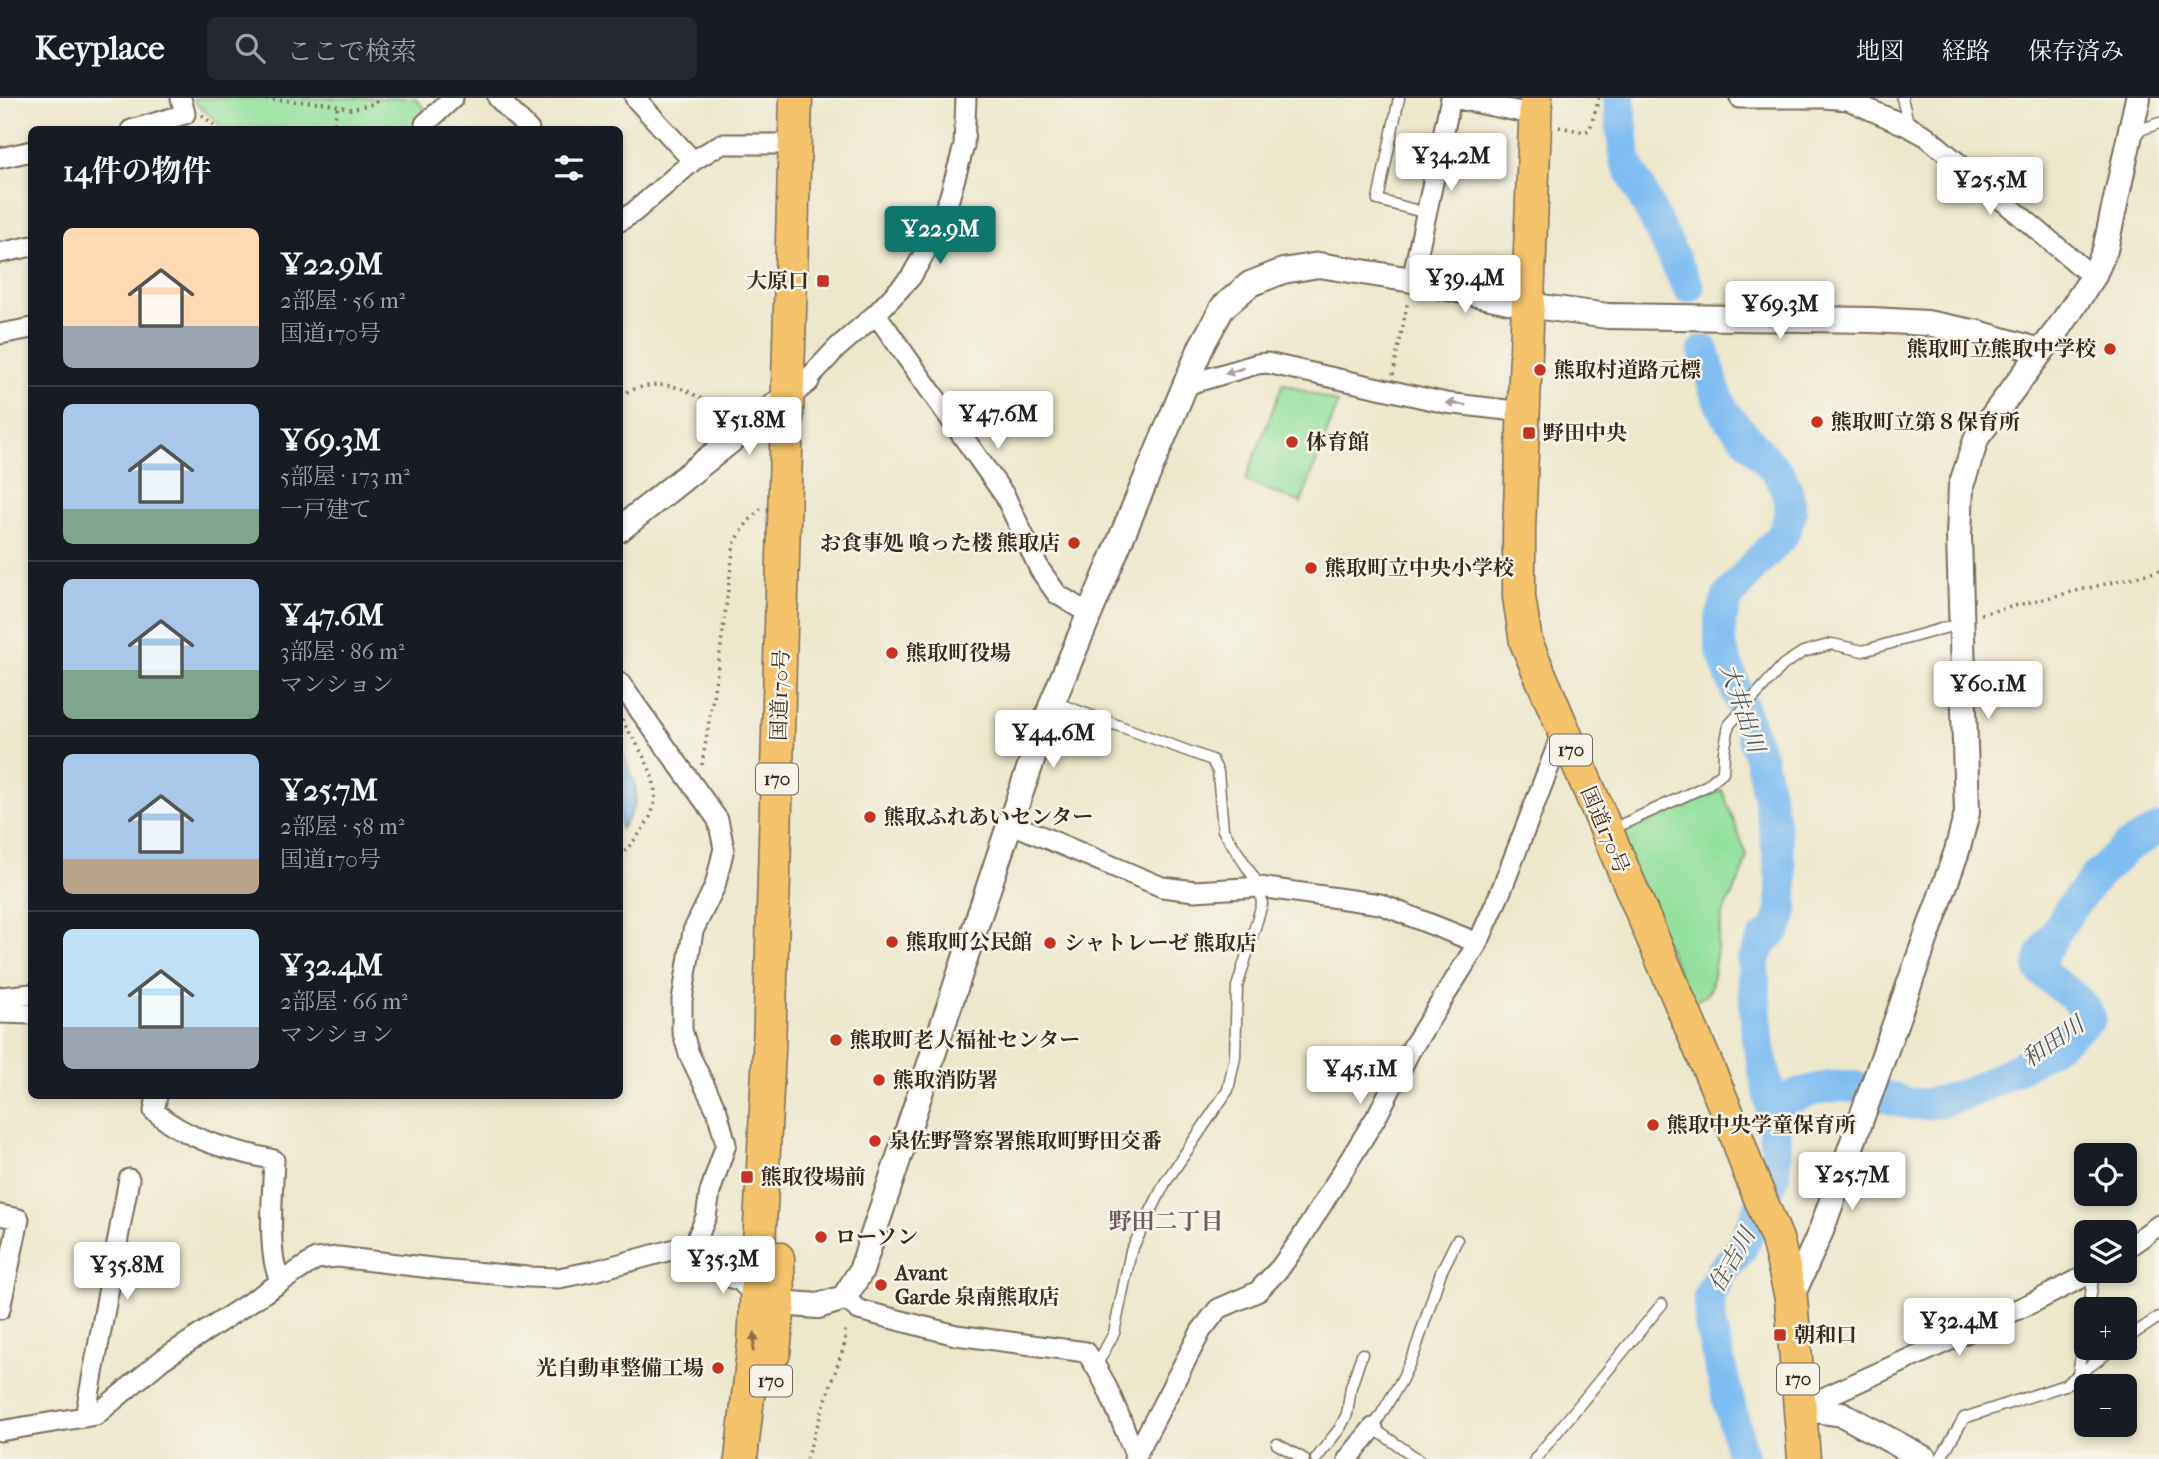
<!DOCTYPE html>
<html lang="ja">
<head>
<meta charset="utf-8">
<style>
	:root { --surface:#171b24; --page:#242831; --text:#f1f3f6; --muted:#9ea1a6; --line:#363941; --accent:#0f766e }
	body { margin:0; font-family:"IM FELL French Canon","Noto Serif JP",serif; background:var(--page); color:var(--text); height:100vh; display:flex; flex-direction:column; font-size:26px; white-space:nowrap }
	* { box-sizing:border-box; margin:0 }
	p { font-size:23px; color:var(--muted) }
	.icon { flex:none; width:38px; height:38px; fill:none; stroke:currentColor; stroke-width:2; stroke-linecap:round; stroke-linejoin:round }
	.map { position:relative; flex:1; overflow:hidden }
	.side { position:absolute; left:28px; top:28px; width:595px; height:973px; display:flex; flex-direction:column; background:var(--surface); border-radius:10px; box-shadow:0 4px 10px #0003 }
	.side>* { flex:none }
	.buttons { position:absolute; left:2074px; top:1045px; display:grid; gap:14px }
	.buttons a { display:grid; place-items:center; width:63px; height:63px; border-radius:10px; background:var(--surface); box-shadow:0 4px 10px #0003; font-size:35px }
	.price { position:absolute; translate:-50% -60px; padding:0 16px; border-radius:7px; background:#fff; color:#222; font-size:23px; line-height:46px; filter:drop-shadow(0 2px 4px #0008) }
	.price::after { content:''; position:absolute; left:50%; top:42px; width:21px; height:16px; margin-left:-10px; background:inherit; clip-path:polygon(0 0,100% 0,50% 100%) }
	.price.current { background:var(--accent); color:#fff }
	ul { padding:0; list-style:none }
	li { display:flex; align-items:center; gap:21px; height:175px; padding:0 35px }
	li+li { border-top:2px solid var(--line) }
	li span { display:grid; place-items:center; flex:none; width:196px; height:140px; border-radius:10px; color:#555 }
	li>.icon { margin-inline-start:auto }
	span .icon { width:84px; height:84px; fill:#fffc; stroke-width:1 }
	li b { font-size:30px }
	h2 { display:flex; justify-content:space-between; align-items:center; height:84px; padding:0 35px; font-size:30px }
	header { display:flex; align-items:center; gap:42px; box-sizing:border-box; height:98px; padding:0 35px; background:var(--surface); border-bottom:2px solid var(--line) }
	header strong { font-size:33px }
	nav { display:flex; gap:38px; margin-inline-start:auto; font-size:24px }
	.search { width:490px; height:63px; background:var(--page); display:flex; align-items:center; gap:18px; box-sizing:border-box; padding:0 24px; border-radius:10px; color:var(--muted); font-size:26px }
	.map>svg:first-child { display:block }
	.green { fill:#93e09d; stroke:#67855e; stroke-width:2 }
	.water { fill:#7ebcf1; stroke:#5c7388; stroke-width:2 }
	.lines { fill:none; stroke-linecap:round; stroke-linejoin:round }
	.river { stroke:#7ebcf1; stroke-width:32 }
	.service-casing { stroke:#796c5b; stroke-width:13 }
	.minor-casing { stroke:#796c5b; stroke-width:23 }
	.tertiary-casing { stroke:#796c5b; stroke-width:28 }
	.trunk-casing { stroke:#796c5b; stroke-width:35 }
	.path { stroke:#796c5b; stroke-width:3.5; stroke-dasharray:2 5; stroke-linecap:butt }
	.service { stroke:#fff; stroke-width:10 }
	.minor { stroke:#fff; stroke-width:19 }
	.tertiary { stroke:#fff; stroke-width:24 }
	.trunk { stroke:#f3c26a; stroke-width:32 }
	.oneway { fill:#a79f9a }
	.oneway2 { fill:#8e6e40 }
	.poi-dot { fill:#c8321e; stroke:#f7f3e8; stroke-width:2.5 }
	.labels { text-anchor:middle; dominant-baseline:central; stroke-width:5; stroke-linejoin:round; paint-order:stroke }
	.shield { fill:#f7f3e8; stroke:#73665b; stroke-width:2 }
	.shield-label { font-size:19px; font-weight:bold; fill:#3b2a1e }
	.poi-label { font-size:21px; font-weight:bold; fill:#3b2a1e; stroke:#f7f3e8; text-anchor:start }
	.street-label { font-size:21px; fill:#3b2a1e; stroke:#f7f3e8 }
	.water-label { font-size:23px; font-style:italic; fill:#4f565d; stroke:#f7f3e8 }
	.neighbourhood-label { font-size:23px; font-weight:bold; fill:#725a61; stroke:#f7f3e8 }
</style>
</head>
<body>
<header>
<strong>Keyplace</strong>
<div class="search"><svg class="icon" aria-label="search" viewBox="0 0 24 24"><circle cx="10" cy="10" r="6"/><path d="M15 15l6 6"/></svg>ここで検索</div>
<nav><a>地図</a><a>経路</a><a>保存済み</a></nav>
</header>
<div class="map">
<svg width="2159" height="1361" viewBox="0 0 2159 1361">
	<rect width="100%" height="100%" fill="#f7f3e8"/>
	<filter id="ink" filterUnits="userSpaceOnUse"><feTurbulence type="fractalNoise" baseFrequency=".0143" numOctaves="2"/><feDisplacementMap in="SourceGraphic" scale="14" xChannelSelector="R" yChannelSelector="G"/><feConvolveMatrix kernelMatrix="1 2 1 2 8 2 1 2 1" color-interpolation-filters="sRGB"/></filter>
	<filter id="wash" filterUnits="userSpaceOnUse"><feTurbulence type="fractalNoise" baseFrequency=".00686" numOctaves="4" result="noise"/><feDisplacementMap in="SourceGraphic" scale="28" xChannelSelector="R" yChannelSelector="G"/><feGaussianBlur stdDeviation="1.57" result="paint"/><feColorMatrix in="noise" values="0 0 0 0 0 0 0 0 0 0 0 0 0 0 0 0 0 1.4 0 .05"/><feComposite in="paint" operator="in"/></filter>
	<g filter="url(#wash)">
		<rect width="100%" height="100%" fill="#ede7cc"/>
		<!-- green -->
		<path class="green" d="M194,0h221l14,16 -10,15h-193l-30,-25z
			M1283,285l55,20 -37,100 -56,-22z
			M1722,692l25,66 -6,21 -19,38 -11,73 -5,7 -14,8 -74,-168z"/>
		<!-- water -->
		<path class="water" d="M620,652c15,31 26,48 0,79z"/>
		<g class="lines">
			<!-- river -->
			<path class="river" d="M1619,0l6,61 63,128
				M1704,253l10,37 11,26 54,60 8,16 4,22 -8,23 -33,35 -22,27 -8,24v24l41,115 13,64 8,59v28l-6,18 -13,11 -10,23 4,74 14,67 5,45 -2,28 -33,72 -20,23 -12,24 1,29 33,134
				M1771,1006c27,-9 53,-21 83,-17 20,3 41,16 61,17 49,3 139,-55 175,-86 -11,-24 -34,-30 -50,-49l2,-15 28,-45 25,-31 31,-30 33,-19"/>
		</g>
	</g>
	<g filter="url(#ink)">
		<g class="lines">
			<defs>
				<path id="service" d="M1399,0l-21,102 48,13
					M1902,0l7,28
					M2135,34l24,-9
					M1054,604l158,58 6,12 5,58 37,57 2,17 -25,83 -2,70 -7,33 -63,93 -34,68 -17,82 -18,33
					M1610,732l96,-44 17,-14 1,-20 5,-27 54,-60 20,-13 29,-8 31,7 99,-28
					M2089,1211l5,-37
					M2124,1242l35,-23
					M2078,1276l8,-48
					M1277,1346l27,15
					M1316,1361l24,-31 7,-14 4,-27 11,-33
					M1418,1361l-45,-31 28,-47 13,-27 27,-82 16,-32
					M1535,1361l127,-155
					M1940,1361l24,-41 101,-33 49,-37"/>
				<path id="minor" d="M498,0l31,32
					M635,0l58,63 28,-17h73
					M1453,0l83,17
					M1740,0h82
					M1824,0l24,2 61,27 17,9 167,141
					M131,32l54,-16 -4,-16
					M426,32l-1,-6 28,-26
					M0,60l32,-7
					M620,123l14,-9 59,-51
					M0,155l32,-7
					M1412,182l39,-182
					M876,216l129,182 35,74 17,24 32,20
					M0,236l32,-6
					M807,282l30,-32 39,-34 35,-37 17,-30 21,-48 15,-53 2,-48
					M1186,287l71,-21 10,-1 179,40 78,9
					M620,585l98,137 6,28 -9,38 -22,45 -11,69v30l7,24 28,57 9,33 -16,48 -4,25 -13,31
					M1010,725l152,64 33,4 65,-4 120,17 98,39
					M0,899l32,-3
					M0,915l32,1
					M157,998l-3,15c34,30 77,39 120,49 -1,28 -8,99 7,121
					M0,1117l19,4 -19,90
					M693,1150l12,13 21,15 14,5 17,16 4,1
					M2124,1152l35,-25
					M844,1200l15,12 97,25 130,17c23,31 34,69 50,104
					M1801,1310l235,-107 61,-31
					M85,1319l44,-238
					M0,1333l96,-16 67,-56 153,-100 22,-2 102,12 88,8 31,1 35,-7 81,-22 18,-1
					M1134,1361l67,-128 17,-22 39,-17 23,-24 20,-28 78,-126 32,-63 68,-108 23,-52 62,-160
					M1348,1361l25,-31"/>
				<path id="tertiary" d="M620,431l187,-149
					M1791,1200l30,-67 136,-380 10,-38 -8,-277 2,-50 16,-49 82,-109 34,-51 12,-27 33,-152
					M779,1205l39,3 26,-8 17,-27 149,-448 43,-122 149,-356 21,-38 27,-23 33,-13 36,-6 93,15 115,25 81,11 264,4 55,3 51,10 62,18
					M1801,1310l41,6 83,45"/>
				<path id="trunk" d="M1536,0l-17,432v67l7,45 207,484 15,43 29,70 6,24 8,35 13,161
					M774,1255l5,-50 -1,-45
					M741,1361l13,-116 15,-292 27,-953"/>
			</defs>
			<!-- service casing -->
			<use href="#service" class="service-casing"/>
			<!-- minor casing -->
			<use href="#minor" class="minor-casing"/>
			<!-- tertiary casing -->
			<use href="#tertiary" class="tertiary-casing"/>
			<!-- trunk casing -->
			<use href="#trunk" class="trunk-casing"/>
			<!-- path -->
			<path class="path" d="M238,0l89,5 24,6 25,-6 1,-5
				M202,17l18,15
				M1559,29l26,5 5,-3 9,-31
				M332,32l6,-24
				M1393,277l15,-75
				M620,297c41,-20 76,-9 105,26
				M1981,516l178,-43
				M702,667l18,-112 14,-109 13,-21 14,-15
				M620,759c8,-10 17,-19 24,-30 28,-38 -4,-75 -23,-109
				M806,1361l39,-116v-13"/>
			<!-- service -->
			<use href="#service" class="service"/>
			<!-- minor -->
			<use href="#minor" class="minor"/>
			<!-- tertiary -->
			<use href="#tertiary" class="tertiary"/>
			<!-- trunk -->
			<use href="#trunk" class="trunk"/>
		</g>
		<!-- one-way arrows -->
		<defs><path id="oneway-solid" d="M-6-.8H1V-3.2L6.5 0L1 3.2V.8H-6Z" transform="scale(1.75)"/></defs>
		<g class="oneway">
			<use href="#oneway-solid" transform="translate(1234 273) rotate(163)"/>
			<use href="#oneway-solid" transform="translate(1456 306) rotate(-172)"/>
		</g>
		<use class="oneway2" href="#oneway-solid" transform="translate(754 1244) rotate(-85)"/>
	</g>
	<!-- markers -->
	<g class="poi-dot">
		<rect x="816" y="176" width="14" height="14" rx="3.5"/>
		<circle cx="2110" cy="251" r="7"/>
		<circle cx="1540" cy="272" r="7"/>
		<circle cx="1817" cy="324" r="7"/>
		<rect x="1522" y="328" width="14" height="14" rx="3.5"/>
		<circle cx="1292" cy="344" r="7"/>
		<circle cx="1074" cy="445" r="7"/>
		<circle cx="1311" cy="470" r="7"/>
		<circle cx="892" cy="555" r="7"/>
		<circle cx="870" cy="719" r="7"/>
		<circle cx="892" cy="844" r="7"/>
		<circle cx="1050" cy="845" r="7"/>
		<circle cx="836" cy="942" r="7"/>
		<circle cx="879" cy="982" r="7"/>
		<circle cx="1653" cy="1027" r="7"/>
		<circle cx="875" cy="1043" r="7"/>
		<rect x="740" y="1072" width="14" height="14" rx="3.5"/>
		<circle cx="821" cy="1139" r="7"/>
		<circle cx="881" cy="1187" r="7"/>
		<rect x="1773" y="1230" width="14" height="14" rx="3.5"/>
		<circle cx="718" cy="1270" r="7"/>
	</g>
	<g class="labels">
		<!-- shield labels -->
		<g class="shield">
			<rect x="1550" y="636.5" width="42" height="31" rx="5"/>
			<rect x="756" y="665.5" width="42" height="31" rx="5"/>
			<rect x="1777" y="1265.5" width="42" height="31" rx="5"/>
			<rect x="750" y="1267.5" width="42" height="31" rx="5"/>
		</g>
		<g class="shield-label">
			<text x="1571" y="652">170</text>
			<text x="777" y="681">170</text>
			<text x="1798" y="1281">170</text>
			<text x="771" y="1283">170</text>
		</g>
		<!-- poi labels -->
		<g class="poi-label">
			<text x="809" y="183" text-anchor="end">大原口</text>
			<text x="2096" y="251" text-anchor="end">熊取町立熊取中学校</text>
			<text x="1554" y="272">熊取村道路元標</text>
			<text x="1831" y="324">熊取町立第８保育所</text>
			<text x="1543" y="335">野田中央</text>
			<text x="1306" y="344">体育館</text>
			<text x="1060" y="445" text-anchor="end">お食事処 喰った楼 熊取店</text>
			<text x="1325" y="470">熊取町立中央小学校</text>
			<text x="906" y="555">熊取町役場</text>
			<text x="884" y="719">熊取ふれあいセンター</text>
			<text x="906" y="844">熊取町公民館</text>
			<text x="1064" y="845">シャトレーゼ 熊取店</text>
			<text x="850" y="942">熊取町老人福祉センター</text>
			<text x="893" y="982">熊取消防署</text>
			<text x="1667" y="1027">熊取中央学童保育所</text>
			<text x="889" y="1043">泉佐野警察署熊取町野田交番</text>
			<text x="761" y="1079">熊取役場前</text>
			<text x="835" y="1139">ローソン</text>
			<text x="895" y="1175">Avant<tspan x="895" dy="24">Garde 泉南熊取店</tspan></text>
			<text x="1794" y="1237">朝和口</text>
			<text x="704" y="1270" text-anchor="end">光自動車整備工場</text>
		</g>
		<!-- street labels -->
		<g class="street-label">
			<text transform="translate(780 597) rotate(-88)">国道170号</text>
			<text transform="translate(1605 732) rotate(67)">国道170号</text>
		</g>
		<!-- water labels -->
		<g class="water-label">
			<text transform="translate(1742 610) rotate(71)">大井出川</text>
			<text transform="translate(2053 944) rotate(-35)">和田川</text>
			<text transform="translate(1732 1162) rotate(-60)">住吉川</text>
		</g>
		<!-- neighbourhood labels -->
		<g class="neighbourhood-label">
			<text x="1166" y="1123">野田二丁目</text>
		</g>
	</g>
</svg>
<div class="buttons">
<a><svg class="icon" aria-label="locate" viewBox="0 0 24 24"><circle cx="12" cy="12" r="6"/><path d="M12 2v4M12 18v4M2 12h4M18 12h4"/></svg></a>
<a><svg class="icon" aria-label="layers" viewBox="0 0 24 24"><path d="M12 4l9 5-9 5-9-5zM3 14l9 5 9-5"/></svg></a>
<a>+</a>
<a>−</a>
</div>
<b class="price" style="left:1451px;top:95px">¥34.2M</b>
<b class="price" style="left:1990px;top:119px">¥25.5M</b>
<b class="price current" style="left:940px;top:168px">¥22.9M</b>
<b class="price" style="left:1465px;top:217px">¥39.4M</b>
<b class="price" style="left:1780px;top:243px">¥69.3M</b>
<b class="price" style="left:998px;top:353px">¥47.6M</b>
<b class="price" style="left:749px;top:359px">¥51.8M</b>
<b class="price" style="left:1988px;top:623px">¥60.1M</b>
<b class="price" style="left:1053px;top:672px">¥44.6M</b>
<b class="price" style="left:1360px;top:1008px">¥45.1M</b>
<b class="price" style="left:1852px;top:1114px">¥25.7M</b>
<b class="price" style="left:723px;top:1198px">¥35.3M</b>
<b class="price" style="left:127px;top:1204px">¥35.8M</b>
<b class="price" style="left:1959px;top:1260px">¥32.4M</b>
<section class="side">
<h2>14件の物件<svg class="icon" aria-label="filters" viewBox="0 0 24 24"><path d="M4 7h16M4 17h16"/><circle cx="9" cy="7" r="2"/><circle cx="15" cy="17" r="2"/></svg></h2>
<ul>
<li><span style="background:linear-gradient(#ffd9b3 70%,#9aa5b1 0)"><svg class="icon" aria-label="home" viewBox="0 0 24 24"><path d="M3 11l9-7 9 7M6 9v11h12V9"/></svg></span><div><b>¥22.9M</b><p>2部屋 · 56 m²</p><p>国道170号</p></div></li>
<li><span style="background:linear-gradient(#a9c7e8 75%,#7fa58c 0)"><svg class="icon" aria-label="home" viewBox="0 0 24 24"><path d="M3 11l9-7 9 7M6 9v11h12V9"/></svg></span><div><b>¥69.3M</b><p>5部屋 · 173 m²</p><p>一戸建て</p></div></li>
<li><span style="background:linear-gradient(#a9c7e8 65%,#7fa58c 0)"><svg class="icon" aria-label="home" viewBox="0 0 24 24"><path d="M3 11l9-7 9 7M6 9v11h12V9"/></svg></span><div><b>¥47.6M</b><p>3部屋 · 86 m²</p><p>マンション</p></div></li>
<li><span style="background:linear-gradient(#a9c7e8 75%,#b9a48a 0)"><svg class="icon" aria-label="home" viewBox="0 0 24 24"><path d="M3 11l9-7 9 7M6 9v11h12V9"/></svg></span><div><b>¥25.7M</b><p>2部屋 · 58 m²</p><p>国道170号</p></div></li>
<li><span style="background:linear-gradient(#bfe0f5 70%,#9aa5b1 0)"><svg class="icon" aria-label="home" viewBox="0 0 24 24"><path d="M3 11l9-7 9 7M6 9v11h12V9"/></svg></span><div><b>¥32.4M</b><p>2部屋 · 66 m²</p><p>マンション</p></div></li>
</ul>
</section>
</div>
</body>
</html>
